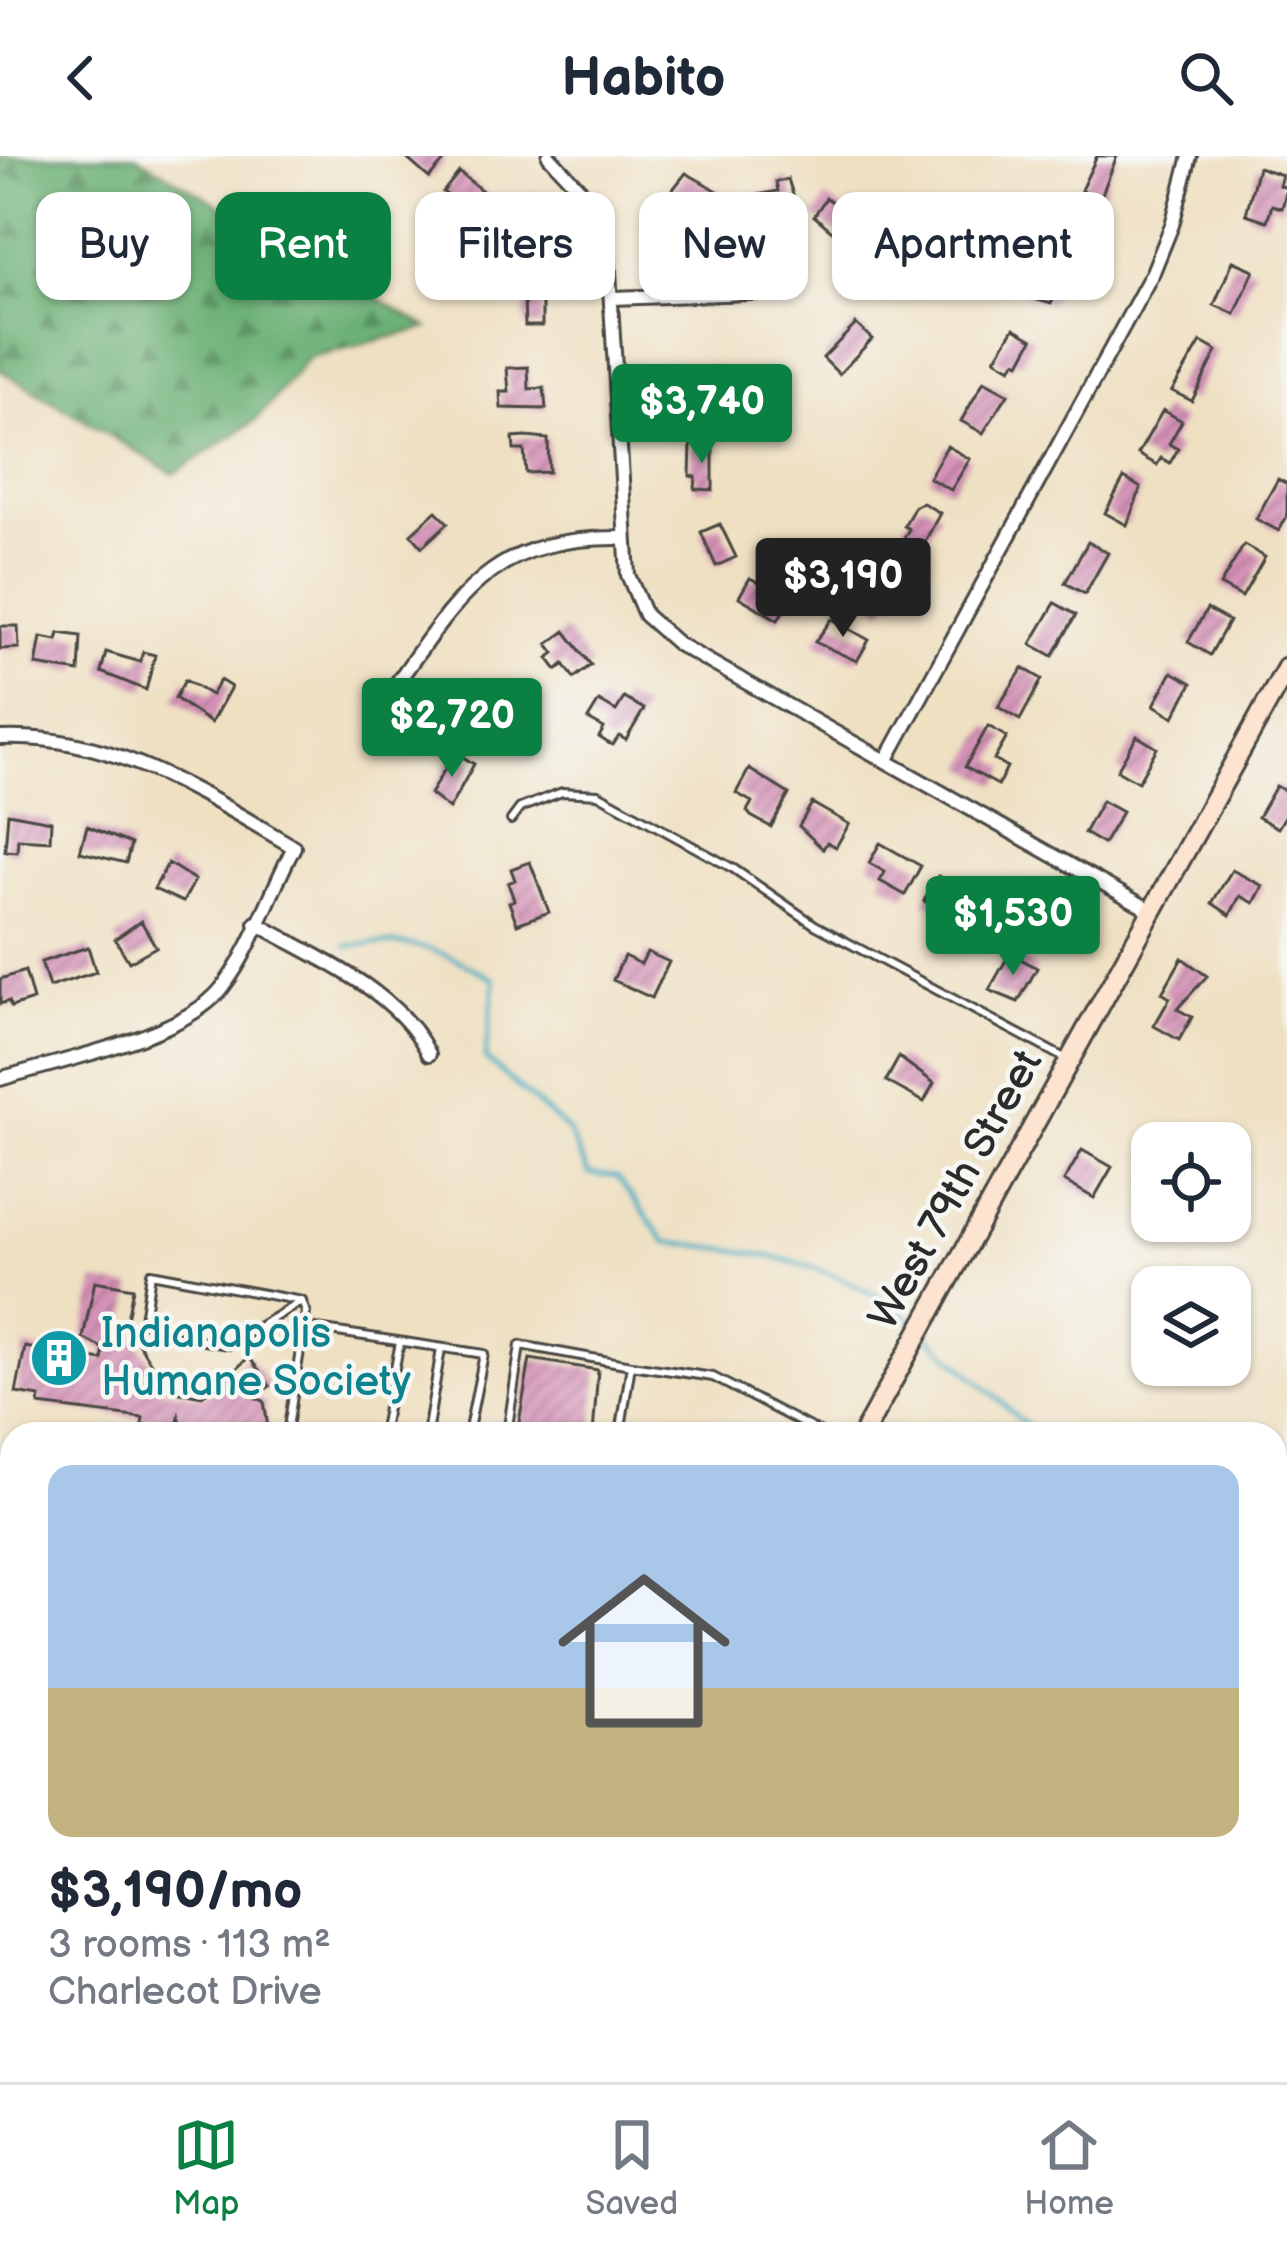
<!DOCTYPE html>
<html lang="en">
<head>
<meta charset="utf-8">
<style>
	:root { --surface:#fff; --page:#f6f6f7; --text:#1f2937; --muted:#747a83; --line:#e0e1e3; --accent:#0b8043 }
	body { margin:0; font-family:"Balsamiq Sans",sans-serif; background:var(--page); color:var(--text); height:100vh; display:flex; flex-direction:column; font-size:45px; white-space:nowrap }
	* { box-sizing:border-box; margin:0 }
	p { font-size:39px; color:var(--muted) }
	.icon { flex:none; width:66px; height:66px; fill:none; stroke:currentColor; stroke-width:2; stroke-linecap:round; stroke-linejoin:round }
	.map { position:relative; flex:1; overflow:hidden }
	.drawer { position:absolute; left:0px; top:1266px; width:1287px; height:660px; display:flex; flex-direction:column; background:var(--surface); border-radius:36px 36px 0 0; box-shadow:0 3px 9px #0004 }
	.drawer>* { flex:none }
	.guide { position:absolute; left:36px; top:36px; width:1215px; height:108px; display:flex; gap:24px }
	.tools { position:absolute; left:1131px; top:966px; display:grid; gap:24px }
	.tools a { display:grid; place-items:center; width:120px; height:120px; border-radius:24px; background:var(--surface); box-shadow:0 3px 9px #0004; font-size:60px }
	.price { position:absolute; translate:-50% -102px; padding:0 27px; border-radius:12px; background:var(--accent); color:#fff; font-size:39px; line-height:78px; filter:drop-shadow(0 3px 6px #0008) }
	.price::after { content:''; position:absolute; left:50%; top:72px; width:36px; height:27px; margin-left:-18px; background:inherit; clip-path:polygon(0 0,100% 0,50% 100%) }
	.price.current { background:#222; color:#fff }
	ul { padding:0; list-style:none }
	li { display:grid; align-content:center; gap:24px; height:636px; padding:0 48px }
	li span { display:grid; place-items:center; height:372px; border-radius:24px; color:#555 }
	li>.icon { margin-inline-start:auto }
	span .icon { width:216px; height:216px; fill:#fffc; stroke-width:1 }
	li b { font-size:51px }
	.pill { padding:0 42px; border-radius:24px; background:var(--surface); box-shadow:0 3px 9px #0004; font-size:42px; line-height:108px }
	.pill.current { background:var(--accent); color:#fff }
	header { display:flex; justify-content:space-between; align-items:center; height:156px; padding:0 48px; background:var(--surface); font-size:54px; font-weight:800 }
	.menu { display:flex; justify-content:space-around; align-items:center; height:168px; border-top:3px solid var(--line); background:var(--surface); font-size:33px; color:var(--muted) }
	.menu a { display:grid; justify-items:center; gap:6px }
	.menu .current { color:var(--accent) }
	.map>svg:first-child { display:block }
	.forest { fill:url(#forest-firs); stroke:#4c6e50; stroke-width:3 }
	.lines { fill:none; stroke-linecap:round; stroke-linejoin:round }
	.stream { stroke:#42acc1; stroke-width:4.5 }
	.building { fill:url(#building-hatch) }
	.lane-casing { stroke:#484642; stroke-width:12 }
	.street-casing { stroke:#484642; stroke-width:18 }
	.secondary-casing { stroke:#484642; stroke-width:24 }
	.primary-casing { stroke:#484642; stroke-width:24 }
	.lane { stroke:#fff; stroke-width:6 }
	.street { stroke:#fff; stroke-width:12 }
	.secondary { stroke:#fde4d1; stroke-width:18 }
	.primary { stroke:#fabb8b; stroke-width:18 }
	.labels { text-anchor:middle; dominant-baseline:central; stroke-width:9; stroke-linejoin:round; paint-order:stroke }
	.street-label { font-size:42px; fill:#2b2b2b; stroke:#f6f6f2 }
	.culture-label { font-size:42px; fill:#0d838f; stroke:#f6f6f2; text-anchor:start }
</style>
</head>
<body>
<header><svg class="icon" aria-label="back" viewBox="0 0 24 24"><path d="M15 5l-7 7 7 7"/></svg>Habito<svg class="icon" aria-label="search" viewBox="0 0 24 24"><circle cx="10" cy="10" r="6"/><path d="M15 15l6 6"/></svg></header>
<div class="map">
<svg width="1287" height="1926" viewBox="0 0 1287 1926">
	<defs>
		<pattern id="forest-firs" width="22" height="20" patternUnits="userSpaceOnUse" patternTransform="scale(3)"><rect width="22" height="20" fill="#6cb176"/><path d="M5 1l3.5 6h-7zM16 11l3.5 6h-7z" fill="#599061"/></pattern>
		<pattern id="building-hatch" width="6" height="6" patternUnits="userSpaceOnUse" patternTransform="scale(3)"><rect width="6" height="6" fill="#d592b7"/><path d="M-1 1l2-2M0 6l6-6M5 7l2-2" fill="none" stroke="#ad7795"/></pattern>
	</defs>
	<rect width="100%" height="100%" fill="#f6f6f2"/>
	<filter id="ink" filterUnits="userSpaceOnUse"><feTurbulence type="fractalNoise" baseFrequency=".00833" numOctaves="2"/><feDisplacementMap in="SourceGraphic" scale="24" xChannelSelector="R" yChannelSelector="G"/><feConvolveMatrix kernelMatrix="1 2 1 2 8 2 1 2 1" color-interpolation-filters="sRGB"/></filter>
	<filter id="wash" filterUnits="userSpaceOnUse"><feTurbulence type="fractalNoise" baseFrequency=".004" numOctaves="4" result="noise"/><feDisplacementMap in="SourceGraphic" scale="48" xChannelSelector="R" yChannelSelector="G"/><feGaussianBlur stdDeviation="2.7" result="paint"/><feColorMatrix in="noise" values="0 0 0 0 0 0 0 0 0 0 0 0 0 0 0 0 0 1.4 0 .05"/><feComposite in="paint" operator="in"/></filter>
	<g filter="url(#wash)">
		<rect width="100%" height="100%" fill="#efe0c2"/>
		<!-- forest -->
		<path class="forest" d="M0,0h136l292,172 -119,29 -53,63 -82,54 -174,-104z
			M1275,1584l12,2v340h-380l-21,-12h389z"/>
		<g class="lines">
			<!-- stream -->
			<path class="stream" d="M346,790c65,-8 93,1 149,34l-10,78 83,73 21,43 28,3 49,65c96,10 174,19 251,83
				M925,1177l111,101
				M1275,1481v16
				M1275,1744l12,-2"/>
		</g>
		<g id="blocks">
			<!-- building -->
			<path class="building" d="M404,0h36l5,4 -16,18z
				M1097,0h20l-17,43 -19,-9z
				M1258,11l24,8 -3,10 8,3 -5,20 -10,-3 -5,16 -21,-7z
				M459,16l33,27 -16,20 -33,-27z
				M686,17l37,21 -16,30 -42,-25z
				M788,23l10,31 -48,9 -4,-22 32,-6 -2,-9z
				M826,42l28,17 11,-8 15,9 -10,16 -17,-10 -8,13 -13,-4 -18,-15z
				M1071,53l22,12 -24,39 -20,-10z
				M507,62l12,11 -4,2 17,27 -24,15 -8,-13 5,-3 -17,-27z
				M887,92l2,13 -8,2 6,32 -22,4 -9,-45z
				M1233,105l21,9 -19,44 -21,-9z
				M1043,114l20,9 -12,25 -27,-8z
				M524,141h18v29h-17z
				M856,168l16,15 -33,35 -16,-16z
				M1014,172l19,11 -13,24 -4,-2 -5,7 -16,-9z
				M1201,186l16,9 -25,50 -20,-10z
				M528,211l1,22 15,-1 2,21 -45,-1 -1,-16h9l-2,-24z
				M714,211v47l-23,2 -3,-47z
				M746,218l27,2 -2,22 -27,-3z
				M984,225l24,13 -25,39 -22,-12z
				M1163,254l19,11 -13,23 9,5 -8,14 -9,-5 -4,7 -19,-11z
				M526,281l22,2 1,33 -23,1 -2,-23h-10l-1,-12z
				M691,288l22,1v45l-18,-1 1,-12 -6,-1z
				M947,290l23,13 -19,31 -22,-12z
				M1124,322l17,10 -14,37 -22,-12z
				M1278,323l9,5v32l-8,15 -23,-12z
				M923,347l17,10 -21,40 -18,-10 8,-14 -5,-3 11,-20z
				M436,355l12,12 -26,24 -11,-13z
				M720,368l16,33 -20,9 -15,-34z
				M1088,386l20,11 -23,41 -20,-11z
				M1244,389l21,12 -23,40 -22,-12z
				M889,402l18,10 -23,42 -18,-10z
				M750,422l40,21 -12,21 -39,-23z
				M1055,447l21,12 -23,41 -22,-12z
				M1207,453l22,12 -19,34 -22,-13z
				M832,463l37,21 -12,21 -42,-19z
				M0,470h18l1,22 -19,1z
				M565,475l26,34 -17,13 -10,-14 -7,6 -9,-12 7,-5 -7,-9z
				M59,477l22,3 -2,36 -43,-7 5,-28 16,3z
				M106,496l34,10 3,-10 12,3 -9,35 -45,-18z
				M1023,512l19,11 -22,41 -22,-13z
				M1172,516l20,11 -18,34 -20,-12z
				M185,524l26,15 9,-15 11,7 -20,36 -36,-25z
				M484,527l18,12 -10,17 10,6 -7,12 -11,-7 -8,12 -20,-13z
				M624,542l20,11 -18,31 -7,-4 -6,9 -5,-2 -9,-6 5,-9 -16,-9 11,-18 17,10z
				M988,570l19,11 -13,23 13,7 -9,18 -33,-18z
				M1137,580l20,12 -19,34 -21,-12z
				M455,596l19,12 -25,45 -19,-15z
				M749,613l40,25 -18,33 -20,-11 -4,-5 5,-9 -16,-9z
				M1276,630l11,6v21l-9,15 -20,-11z
				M1102,645l20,11 -19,32 -19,-11z
				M812,647l37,21 -13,23 -9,-5 -4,7 -24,-23z
				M8,657l43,8 -1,20 -32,-2 -1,13 -12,-1z
				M87,670l44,18 -5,19 -46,-11z
				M880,687l41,23 -16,29 -25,-14 5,-9 -16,-9z
				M530,706l19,50 -32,12 -8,-22 5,-2 -6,-17 7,-3 -4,-11z
				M168,707l27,17 -12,22 -29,-13z
				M1232,714l31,16 -9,17 -14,-7 -10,19 -18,-12z
				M938,720l47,26 -14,25 -47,-26z
				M1037,733l9,10 10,32 -21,9 -19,-42z
				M141,765l15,26 -27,15 -14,-23z
				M88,791l8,25 -47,15 -8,-25z
				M647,796l22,10 -17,36 -39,-18 11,-24 17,8z
				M1010,797l27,15 -19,34 -29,-12z
				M1182,802l25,18 -30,33 15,8 -13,23 -25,-14 16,-28 -8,-5z
				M25,815l8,29 -22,7 -2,-6 -9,3v-25z
				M899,901l35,26 -10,19 -38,-21z
				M1082,994l30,17 -18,31 -30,-17z
				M95,1125l38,7 -7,36 8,3 -4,3 22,35 -8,6 13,17 45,8 14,-10 -3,-5 8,-5 3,4 25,-23 21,29 -16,11 10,4 5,33h-38l-34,-9 -1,8 -12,-2 -5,-15 -3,16 -34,-7 1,-7 -104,-13 1,-8 -24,-4 9,-46 77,13 2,-11 -21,-11z
				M530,1203l68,11 -5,64h-76z
				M725,1914h28l12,2 -2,10h-40z"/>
		</g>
	</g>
	<g filter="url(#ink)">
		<use href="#blocks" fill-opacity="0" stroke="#484642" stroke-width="3"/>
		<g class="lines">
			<defs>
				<path id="lane" d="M511,664l9,-12 42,-16 36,2 136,75 81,56 251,134
					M151,1117l151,28 -74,44 -71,-12 -13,-13z
					M304,1171l180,27 -16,80
					M287,1278l19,-122 -4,-10
					M382,1278l18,-92
					M427,1278l14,-85
					M507,1278l13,-89 111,20
					M620,1278l11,-69 82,12 110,57"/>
				<path id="street" d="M549,0l35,38 24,62 20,319 17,40 33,29 474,267
					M613,142l163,-6
					M380,550c77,-103 102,-171 245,-168
					M0,582c113,-5 200,55 294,109 -24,45 -41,101 -72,141 -38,49 -162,72 -222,91
					M886,605l267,-489 19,-47 18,-69
					M256,767c60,35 141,66 173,131
					M528,1914l21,12"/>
				<path id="secondary" d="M863,1278l424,-767
					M505,1926l7,-12"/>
				<path id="primary" d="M0,1321l12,2
					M1275,1531l12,2"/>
			</defs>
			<!-- lane casing -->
			<use href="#lane" class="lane-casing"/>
			<!-- street casing -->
			<use href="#street" class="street-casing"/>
			<!-- secondary casing -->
			<use href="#secondary" class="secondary-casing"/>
			<!-- primary casing -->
			<use href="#primary" class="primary-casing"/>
			<!-- lane -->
			<use href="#lane" class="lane"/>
			<!-- street -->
			<use href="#street" class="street"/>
			<!-- secondary -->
			<use href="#secondary" class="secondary"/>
			<!-- primary -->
			<use href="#primary" class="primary"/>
		</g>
	</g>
	<!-- icons -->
	<defs>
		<symbol id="building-disc" viewBox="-11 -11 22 22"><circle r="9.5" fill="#0f9aa8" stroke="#f6f6f2"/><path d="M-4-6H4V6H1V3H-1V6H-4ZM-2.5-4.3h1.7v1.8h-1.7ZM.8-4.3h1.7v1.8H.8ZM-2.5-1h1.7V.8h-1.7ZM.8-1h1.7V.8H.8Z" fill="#fff"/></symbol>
	</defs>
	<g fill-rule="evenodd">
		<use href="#building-disc" x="26" y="1169" width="66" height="66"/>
	</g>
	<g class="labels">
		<!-- street labels -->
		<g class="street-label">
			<text transform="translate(956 1034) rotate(-61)">West 79th Street</text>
		</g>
		<!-- culture labels -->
		<g class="culture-label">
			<text x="101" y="1178">Indianapolis<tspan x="101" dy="48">Humane Society</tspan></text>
		</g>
	</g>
</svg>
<div class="tools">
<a><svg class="icon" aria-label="locate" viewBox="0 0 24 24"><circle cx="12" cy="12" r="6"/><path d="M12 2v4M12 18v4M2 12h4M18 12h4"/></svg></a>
<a><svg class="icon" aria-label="layers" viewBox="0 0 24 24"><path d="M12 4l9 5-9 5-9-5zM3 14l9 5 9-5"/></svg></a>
</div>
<b class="price" style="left:702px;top:310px">$3,740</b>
<b class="price current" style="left:843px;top:484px">$3,190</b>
<b class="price" style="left:452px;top:624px">$2,720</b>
<b class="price" style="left:1013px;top:822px">$1,530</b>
<div class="guide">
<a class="pill">Buy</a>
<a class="pill current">Rent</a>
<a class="pill">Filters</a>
<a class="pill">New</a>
<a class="pill">Apartment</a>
</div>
<section class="drawer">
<ul>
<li><span style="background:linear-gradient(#a9c7e8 60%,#c2b280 0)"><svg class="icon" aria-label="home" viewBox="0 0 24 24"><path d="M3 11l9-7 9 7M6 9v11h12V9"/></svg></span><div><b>$3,190/mo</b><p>3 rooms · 113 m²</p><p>Charlecot Drive</p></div></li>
</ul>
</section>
</div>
<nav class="menu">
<a class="current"><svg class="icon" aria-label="map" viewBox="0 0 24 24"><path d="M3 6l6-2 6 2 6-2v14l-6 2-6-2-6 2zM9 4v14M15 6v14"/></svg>Map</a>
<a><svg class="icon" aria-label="saved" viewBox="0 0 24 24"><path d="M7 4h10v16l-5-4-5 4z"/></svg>Saved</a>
<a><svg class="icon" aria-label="home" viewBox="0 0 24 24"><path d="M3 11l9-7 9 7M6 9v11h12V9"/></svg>Home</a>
</nav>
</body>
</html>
